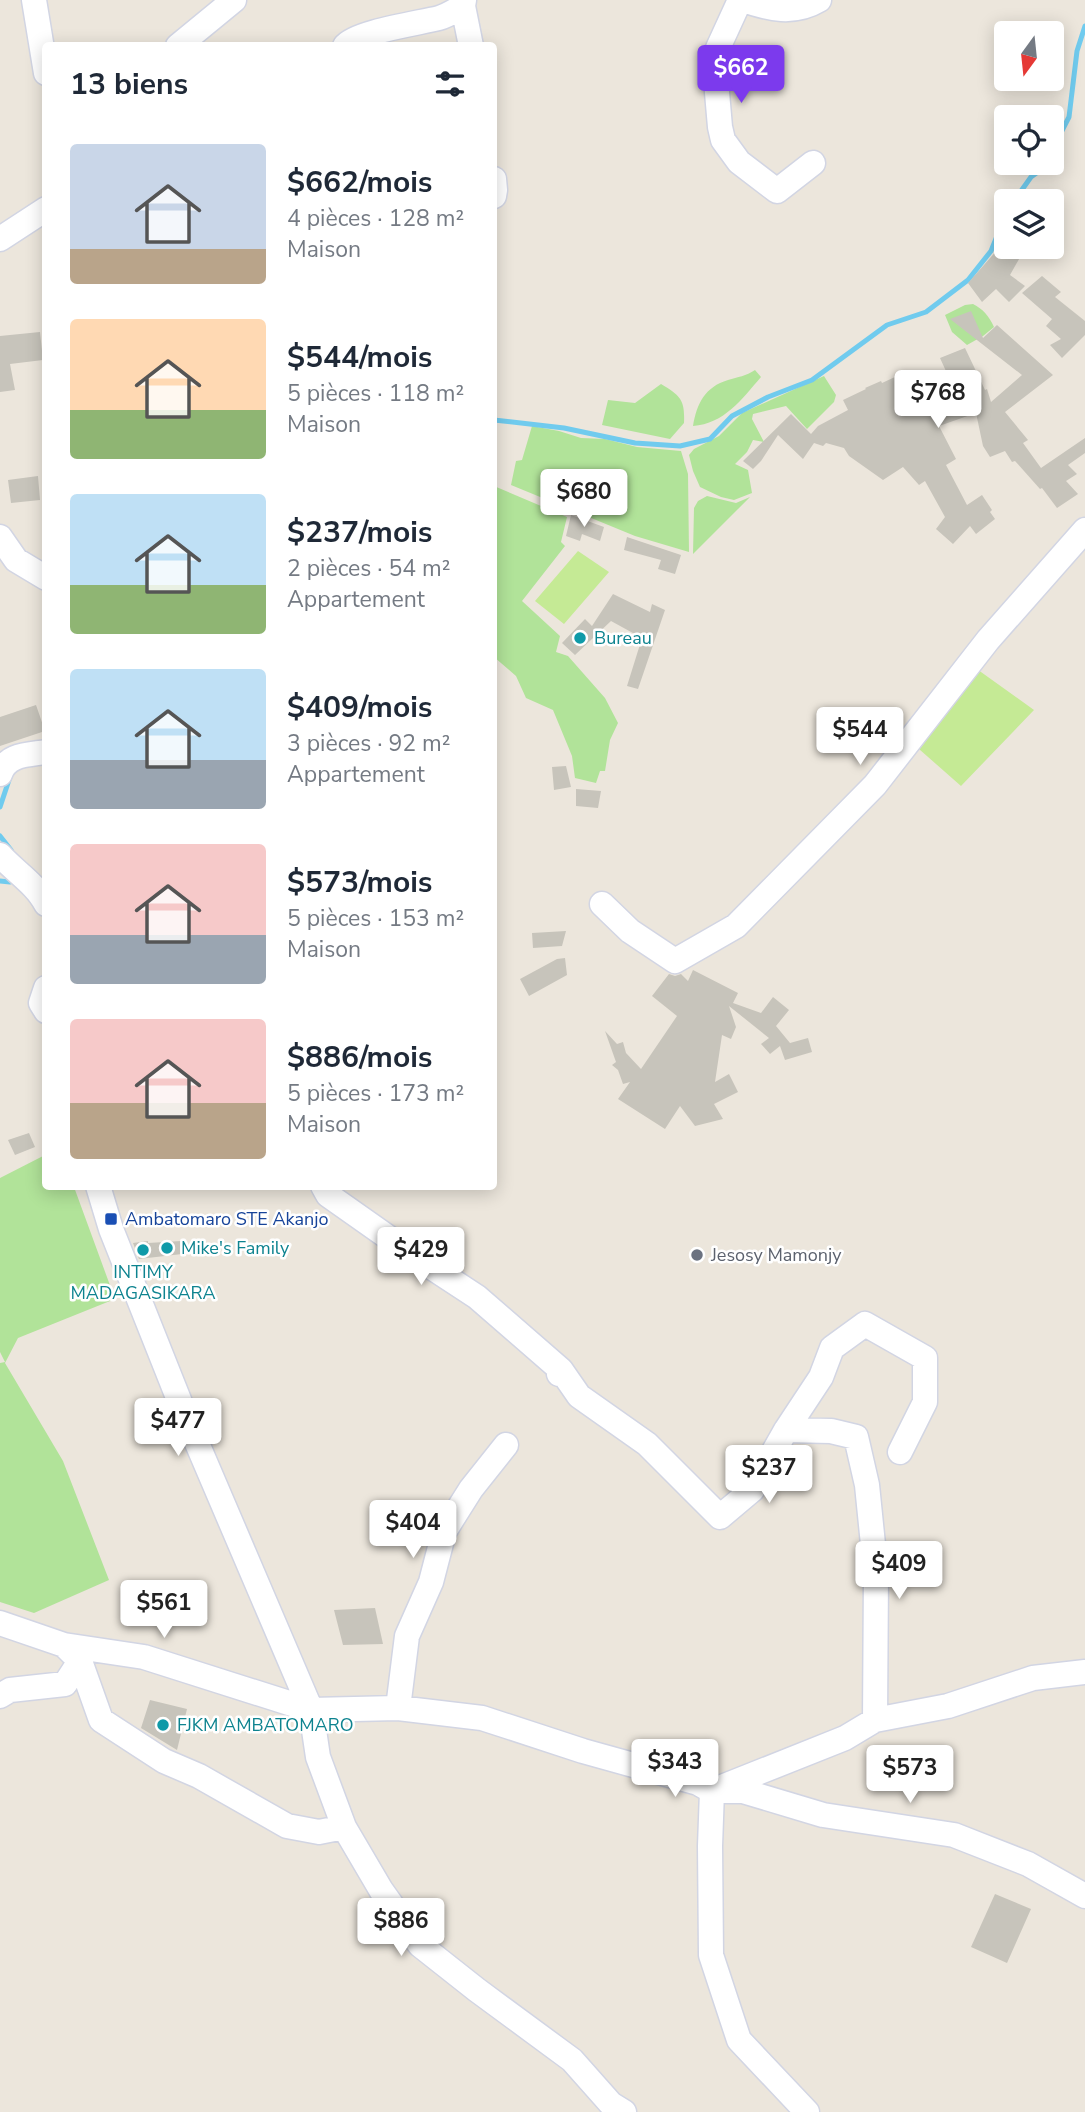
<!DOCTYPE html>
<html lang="fr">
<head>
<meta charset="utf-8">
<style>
	:root { --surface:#fff; --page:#f2f2f3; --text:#1f2937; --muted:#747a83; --accent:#7c3aed }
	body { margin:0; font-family:"Nunito Sans",sans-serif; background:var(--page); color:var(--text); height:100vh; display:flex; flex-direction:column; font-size:26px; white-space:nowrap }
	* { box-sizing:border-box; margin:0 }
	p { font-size:23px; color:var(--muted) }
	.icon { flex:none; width:38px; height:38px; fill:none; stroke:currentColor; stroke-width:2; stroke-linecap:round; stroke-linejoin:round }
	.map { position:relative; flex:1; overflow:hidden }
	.drawer { position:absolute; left:42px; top:42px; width:455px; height:1148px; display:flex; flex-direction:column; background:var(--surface); border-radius:7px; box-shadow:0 4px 18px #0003 }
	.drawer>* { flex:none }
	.needle { width:46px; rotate:195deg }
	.tools { position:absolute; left:994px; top:21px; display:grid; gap:14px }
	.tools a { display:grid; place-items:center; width:70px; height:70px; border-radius:7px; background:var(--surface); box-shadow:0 4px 18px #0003; font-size:35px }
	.price { position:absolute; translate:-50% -60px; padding:0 16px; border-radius:7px; background:#fff; color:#222; font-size:23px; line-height:46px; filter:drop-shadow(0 2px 4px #0008) }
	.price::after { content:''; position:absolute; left:50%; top:42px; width:21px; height:16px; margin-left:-10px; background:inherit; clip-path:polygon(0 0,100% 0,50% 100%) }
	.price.current { background:var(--accent); color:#fff }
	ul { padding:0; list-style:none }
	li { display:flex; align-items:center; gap:21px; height:175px; padding:0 28px }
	li span { display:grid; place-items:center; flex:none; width:196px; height:140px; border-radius:7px; color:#555 }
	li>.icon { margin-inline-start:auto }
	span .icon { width:84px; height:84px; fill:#fffc; stroke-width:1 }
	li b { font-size:30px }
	h2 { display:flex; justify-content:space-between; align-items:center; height:84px; padding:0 28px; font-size:30px }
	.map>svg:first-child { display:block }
	.green { fill:#b1e399 }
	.pitch { fill:#c5ea95 }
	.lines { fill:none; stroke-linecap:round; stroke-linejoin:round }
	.stream { stroke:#70cbee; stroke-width:5 }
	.building { fill:#c7c4bb }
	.minor-casing { stroke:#d2d5e3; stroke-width:27 }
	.minor { stroke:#fff; stroke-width:24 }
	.culture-dot { fill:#0f9aa8; stroke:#fff; stroke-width:2.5 }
	.transit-dot { fill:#1a4fb4; stroke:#fff; stroke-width:2.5 }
	.worship-dot { fill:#6b7280; stroke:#fff; stroke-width:2.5 }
	.labels { text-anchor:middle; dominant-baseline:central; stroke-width:5; stroke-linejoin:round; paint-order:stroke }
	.culture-label { font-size:18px; fill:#0d838f; stroke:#fff; text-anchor:start }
	.transit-label { font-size:18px; fill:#164399; stroke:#fff; text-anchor:start }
	.worship-label { font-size:18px; fill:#5b616d; stroke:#fff; text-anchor:start }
</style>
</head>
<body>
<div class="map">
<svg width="1085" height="2112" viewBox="0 0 1085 2112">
	<rect width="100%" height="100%" fill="#ece6dc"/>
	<!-- green -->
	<path class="green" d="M973,304c10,5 16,12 21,23l-11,9 -16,9 -15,-13 -7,-17 20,-10z
		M755,370l6,7c-19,22 -37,47 -68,49 4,-23 12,-39 35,-46 10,-3 18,-4 27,-10z
		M824,376l12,19 -2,7 -27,27 -21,-23 -33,8 -1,5 12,23 -11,-2 -6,12 -12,12 13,6 4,23 -18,7 -13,-3 -21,-10 -7,-16 -4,-16 5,-6 25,-13 23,-23z
		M661,384c20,12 24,16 23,39l-14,16 -68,-14 6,-25 27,3z
		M532,426l27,5 22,7 24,1 32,8 44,4 7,23 1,78 -54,-16 -124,-51 5,-24 6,-1z
		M494,486l73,31 -6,25 4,4 -43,55 38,35 -4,16 12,4 37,42 13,25 -8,17 -5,31h-5l-4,12 -21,-5 -3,-22 -19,-46 -27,-12 -10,-22 -22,-19z
		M707,496l29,7 14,-6 -57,57 1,-46 4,-7z
		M45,1155l1,31 28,1 41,112 -97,39 -13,25 58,98 46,119 -75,33 -34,-11v-239l5,-1 -5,-10v-174z"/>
	<!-- pitch -->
	<path class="pitch" d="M578,551l31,21 -45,52 -29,-23z
		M974,667l60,43 -73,76 -50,-44z"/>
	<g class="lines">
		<!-- stream -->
		<path class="stream" d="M1052,150l17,-33 8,-66 8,-25
			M1014,201l17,-24 11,-8 3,-6
			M494,420l70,8 71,15 45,3 30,-7 22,-23 36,-19 44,-17 75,-55 39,-13 42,-32 23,-29 15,-37
			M0,807l10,-30
			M0,836l11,14
			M0,881l10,1 3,-4"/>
	</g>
	<!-- building -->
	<path class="building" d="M1006,240v7h9l8,5 -13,23 15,11 -16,16 -13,-13 -14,13 -14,-19z
		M1042,276l19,16 -6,5 30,24v14l-23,23 -12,-13 11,-6 -15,-13 6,-7 -30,-26z
		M971,311l12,27 14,-13 56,50 -48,37 23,28 -5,3 18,25 44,-30v15l-17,12 9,9 -11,7 12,13 -21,14 -15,-20 -2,1 -25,-28 -3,1 -7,-11 -15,6 -7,-11 -7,-33 -37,13 17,33 -10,6 21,40 15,-10 10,15 -2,2 5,7 -19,15 -6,-8 -17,18 -17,-15 9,-12 -20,-36 -6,4 -16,-18 -20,13 -34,-24 -5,-8 -18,-5 -3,3 -9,-3 -11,16 -25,-24 -17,26 -8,8 -10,-8 48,-47 20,20 7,-8 30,-16 -5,-10 23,-11 -1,-1 16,-7 1,2 26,-12 4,7 6,-2 6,14 26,-10 -10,-22 25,-10 20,42 2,-1 4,13 31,-27 -72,-56z
		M40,332l3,28 -33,4 5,26 -15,2v-56z
		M38,476l2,24 -29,3 -3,-23z
		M571,515l33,12 -4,14 -18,-7 -2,7 -14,-5z
		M627,537l54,18 -6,19 -17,-5 3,-9 -37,-10z
		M613,594l37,18 2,-8 13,6 -27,79 -11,-3 15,-48 -31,-17 -36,34 -13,-12 23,-24 7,7z
		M36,705l9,26 -45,15v-29z
		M566,766l5,21 -17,3 -2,-23z
		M576,789l25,2 -3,17 -22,-2z
		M566,931l-4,15 -29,2 -1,-15z
		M565,958l2,17 -38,21 -9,-17 37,-20z
		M693,970l45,23 -5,10 28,10 12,-16 16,13 -13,16 14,17 18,-5 4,14 -27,8 -5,-14 -10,8 -9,-10 8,-6 -40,-32 7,21 -5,12 -9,-4 -7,47 14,-8 9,18 -24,12 9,15 -28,7 -15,-20 -15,23 -47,-30 12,-17 -7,2 -5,-14 -6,-5 4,-3 -11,-31 12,13 6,-2 3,11 15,16 36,-53 -25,-20 17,-22 6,2 6,-2 7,7z
		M29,1133l6,14 -20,8 -7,-15z
		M148,1241v2l33,-2 1,13 -43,5 -6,-16z
		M375,1608l8,36 -40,1 -9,-35z
		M150,1700l37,9 -10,41 -36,-22z
		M995,1894l36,15 -24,54 -36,-16z"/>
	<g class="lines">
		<defs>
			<path id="minor" d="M34,0l12,73
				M740,0l-22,48 -2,33 4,46 3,13 16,22 38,29 36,-28
				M743,0c26,9 51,15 76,0
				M463,6l8,40
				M178,46l56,-46
				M345,46c10,-14 75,-23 94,-28 8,-2 17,-8 24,-12l1,-6
				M494,179l1,11 -1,6
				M0,239l46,-30
				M0,537l16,23 30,18
				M0,774c7,-20 27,-19 46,-22
				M0,855c14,16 36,29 46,49
				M602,904l28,27 45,30 61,-35 139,-141 113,-145 97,-110
				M46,988l-5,15 5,8
				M98,1186l13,43 74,186 126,295 7,47 26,70 37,63 39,55 57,45 95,70 39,44 13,8
				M323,1186l5,9 88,62 61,40 84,73 -2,4
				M561,1370l18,26 68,48 73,73 32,-27 34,-60 35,-53 11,-29 33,-24 60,34v44l-25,50
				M786,1430l45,1 25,6 11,48 9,89 -1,146
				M0,1623l64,22 80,12 167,53 87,-2 84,10 101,33 115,32 14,8 -2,55 1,109 28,85 68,72
				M64,1645l16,16 21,59 63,41 35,15 88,50 32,6 25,-5
				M0,1696l10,-6 55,-6 15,-23
				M398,1708l9,-72 24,-54 13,-50 27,-43 35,-44
				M712,1791l133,-53 30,-18 73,-14 85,-28 52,-6
				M720,1791h23l80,24 131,20 74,29 57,32"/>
		</defs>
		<!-- minor casing -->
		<use href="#minor" class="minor-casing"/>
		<!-- minor -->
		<use href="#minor" class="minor"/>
	</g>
	<!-- markers -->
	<g class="culture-dot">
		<circle cx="580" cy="638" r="7"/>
		<circle cx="167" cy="1248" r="7"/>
		<circle cx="143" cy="1250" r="7"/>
		<circle cx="163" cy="1725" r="7"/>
	</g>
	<rect class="transit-dot" x="104" y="1212" width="14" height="14" rx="3.5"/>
	<circle class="worship-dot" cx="697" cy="1255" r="7"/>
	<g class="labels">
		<!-- culture labels -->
		<g class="culture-label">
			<text x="594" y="638">Bureau</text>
			<text x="181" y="1248">Mike's Family</text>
			<text x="143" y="1272" text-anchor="middle">INTIMY<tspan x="143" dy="21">MADAGASIKARA</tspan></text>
			<text x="177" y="1725">FJKM AMBATOMARO</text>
		</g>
		<!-- transit labels -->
		<g class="transit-label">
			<text x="125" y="1219">Ambatomaro STE Akanjo</text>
		</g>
		<!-- worship labels -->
		<g class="worship-label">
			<text x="711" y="1255">Jesosy Mamonjy</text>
		</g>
	</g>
</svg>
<div class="tools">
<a><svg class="needle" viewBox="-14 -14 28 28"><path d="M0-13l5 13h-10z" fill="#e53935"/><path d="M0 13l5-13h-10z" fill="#747a83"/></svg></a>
<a><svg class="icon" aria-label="locate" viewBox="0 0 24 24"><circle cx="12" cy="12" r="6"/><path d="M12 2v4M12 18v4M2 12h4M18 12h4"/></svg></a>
<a><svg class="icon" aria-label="layers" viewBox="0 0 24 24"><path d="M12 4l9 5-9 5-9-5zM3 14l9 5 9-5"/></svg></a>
</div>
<b class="price current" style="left:741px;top:105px">$662</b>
<b class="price" style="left:938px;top:430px">$768</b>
<b class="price" style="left:584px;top:529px">$680</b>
<b class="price" style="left:860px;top:767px">$544</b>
<b class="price" style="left:421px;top:1287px">$429</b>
<b class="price" style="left:178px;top:1458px">$477</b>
<b class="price" style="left:769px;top:1505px">$237</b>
<b class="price" style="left:413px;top:1560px">$404</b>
<b class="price" style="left:899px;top:1601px">$409</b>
<b class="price" style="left:164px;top:1640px">$561</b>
<b class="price" style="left:675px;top:1799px">$343</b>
<b class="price" style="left:910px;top:1805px">$573</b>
<b class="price" style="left:401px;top:1958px">$886</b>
<section class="drawer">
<h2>13 biens<svg class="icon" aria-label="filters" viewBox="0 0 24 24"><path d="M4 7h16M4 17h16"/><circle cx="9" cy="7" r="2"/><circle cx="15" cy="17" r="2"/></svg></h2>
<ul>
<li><span style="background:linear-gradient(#c9d6e8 75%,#b9a48a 0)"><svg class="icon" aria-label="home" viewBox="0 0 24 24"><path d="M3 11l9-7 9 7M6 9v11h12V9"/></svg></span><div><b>$662/mois</b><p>4 pièces · 128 m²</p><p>Maison</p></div></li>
<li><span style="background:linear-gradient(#ffd9b3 65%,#8fb573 0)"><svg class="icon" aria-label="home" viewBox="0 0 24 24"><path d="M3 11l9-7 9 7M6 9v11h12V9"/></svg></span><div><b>$544/mois</b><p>5 pièces · 118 m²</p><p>Maison</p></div></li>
<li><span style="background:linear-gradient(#bfe0f5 65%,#8fb573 0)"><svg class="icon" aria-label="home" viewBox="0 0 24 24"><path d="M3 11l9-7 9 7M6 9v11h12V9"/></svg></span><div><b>$237/mois</b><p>2 pièces · 54 m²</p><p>Appartement</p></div></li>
<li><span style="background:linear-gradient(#bfe0f5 65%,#9aa5b1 0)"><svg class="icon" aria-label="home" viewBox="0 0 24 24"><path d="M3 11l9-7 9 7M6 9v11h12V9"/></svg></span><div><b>$409/mois</b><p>3 pièces · 92 m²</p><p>Appartement</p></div></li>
<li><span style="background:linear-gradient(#f6c9c9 65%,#9aa5b1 0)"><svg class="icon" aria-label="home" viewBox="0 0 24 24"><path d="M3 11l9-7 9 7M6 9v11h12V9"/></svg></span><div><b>$573/mois</b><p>5 pièces · 153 m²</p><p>Maison</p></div></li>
<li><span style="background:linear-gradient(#f6c9c9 60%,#b9a48a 0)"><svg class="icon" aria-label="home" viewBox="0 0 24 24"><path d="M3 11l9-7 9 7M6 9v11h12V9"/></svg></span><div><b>$886/mois</b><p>5 pièces · 173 m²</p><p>Maison</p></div></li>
</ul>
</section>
</div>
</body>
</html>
